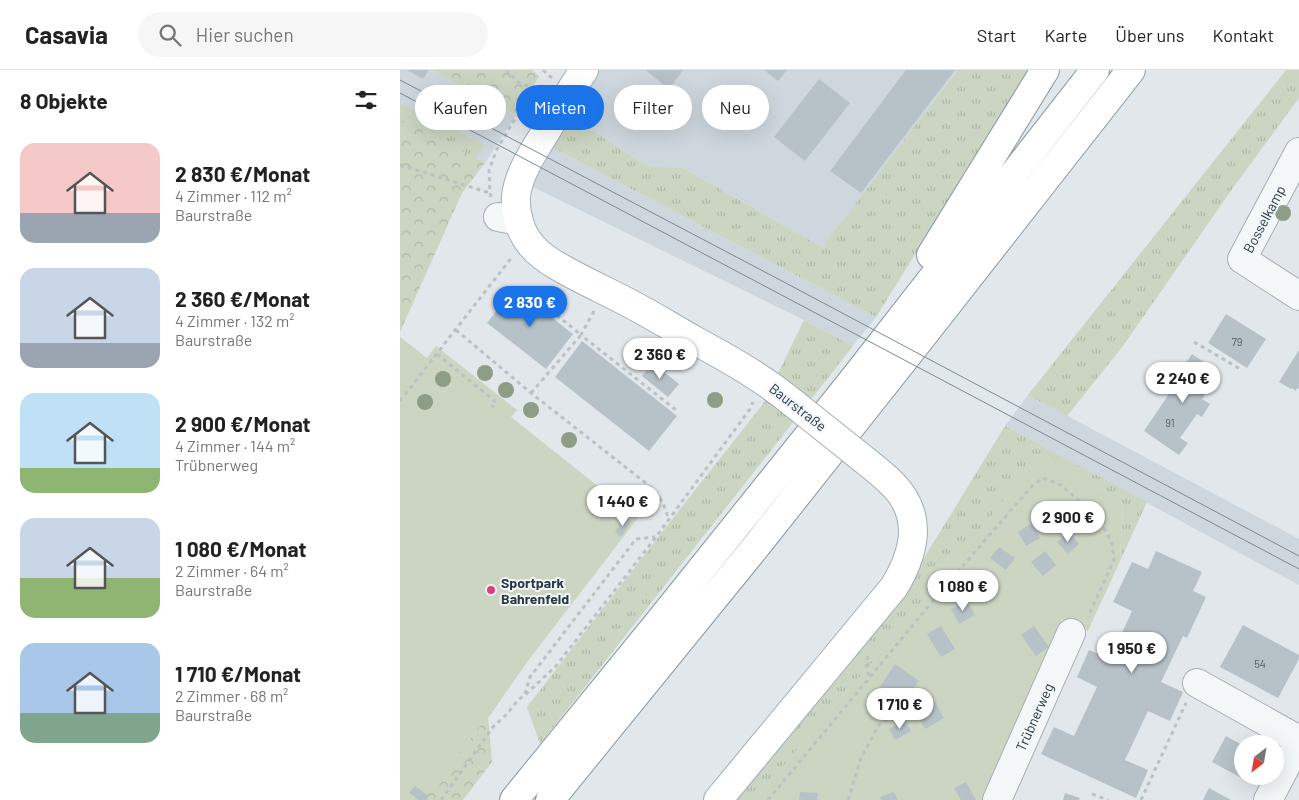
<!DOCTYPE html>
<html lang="de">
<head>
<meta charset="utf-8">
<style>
	:root { --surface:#fff; --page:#f6f6f6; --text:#222; --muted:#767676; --line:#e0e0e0; --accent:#1a73e8 }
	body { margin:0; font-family:Barlow,sans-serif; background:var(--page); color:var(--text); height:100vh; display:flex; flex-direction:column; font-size:19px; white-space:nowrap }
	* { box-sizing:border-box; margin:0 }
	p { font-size:16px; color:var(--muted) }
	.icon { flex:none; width:28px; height:28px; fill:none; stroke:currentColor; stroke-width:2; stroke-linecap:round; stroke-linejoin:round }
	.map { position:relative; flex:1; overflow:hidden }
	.panel { display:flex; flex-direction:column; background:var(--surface); width:400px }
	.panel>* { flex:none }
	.hud { position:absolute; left:15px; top:15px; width:475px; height:45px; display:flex; gap:10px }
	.needle { width:32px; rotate:211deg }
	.controls { position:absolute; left:834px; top:665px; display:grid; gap:10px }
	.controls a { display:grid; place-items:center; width:50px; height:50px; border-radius:50%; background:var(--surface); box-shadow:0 5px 20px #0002; font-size:25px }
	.price { position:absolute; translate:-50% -42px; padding:0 11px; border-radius:18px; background:#fff; color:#222; font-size:16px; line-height:32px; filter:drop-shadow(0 1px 2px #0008) }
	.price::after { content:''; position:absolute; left:50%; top:30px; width:15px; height:11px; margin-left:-8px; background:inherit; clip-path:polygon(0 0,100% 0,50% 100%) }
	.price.selected { background:var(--accent); color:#fff }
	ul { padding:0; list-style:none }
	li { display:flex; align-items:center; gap:15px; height:125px; padding:0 20px }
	li span { display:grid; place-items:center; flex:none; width:140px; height:100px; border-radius:15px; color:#555 }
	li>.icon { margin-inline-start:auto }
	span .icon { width:60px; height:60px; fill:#fffc; stroke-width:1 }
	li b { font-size:21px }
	h2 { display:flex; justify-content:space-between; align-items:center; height:60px; padding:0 20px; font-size:21px }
	.tag { padding:0 18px; border-radius:22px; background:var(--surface); box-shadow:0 5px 20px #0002; font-size:18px; line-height:45px }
	.tag.selected { background:var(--accent); color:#fff }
	header { display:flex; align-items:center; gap:30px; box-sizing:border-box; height:70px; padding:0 25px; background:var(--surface); border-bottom:1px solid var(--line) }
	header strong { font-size:24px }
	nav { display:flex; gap:28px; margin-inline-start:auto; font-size:18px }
	.search { width:350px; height:45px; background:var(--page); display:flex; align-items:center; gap:12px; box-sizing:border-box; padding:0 18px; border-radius:28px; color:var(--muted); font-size:19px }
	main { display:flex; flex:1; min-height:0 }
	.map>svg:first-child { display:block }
	.built { fill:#ced7dd }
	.grass { fill:url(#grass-tufts) }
	.park { fill:url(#park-crowns) }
	.garden { fill:#cbd5c1 }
	.building { fill:#b7c2c8 }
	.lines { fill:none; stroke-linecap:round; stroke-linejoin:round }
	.minor-casing { stroke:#a6afb5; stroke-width:30 }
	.major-casing { stroke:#9fafb7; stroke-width:30 }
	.highway-casing { stroke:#8799a2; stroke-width:30 }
	.path { stroke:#bbc2c5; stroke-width:3; stroke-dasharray:4 4; stroke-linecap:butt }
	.minor { stroke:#f4f7f8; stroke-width:28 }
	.major { stroke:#fff; stroke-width:28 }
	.highway { stroke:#fff; stroke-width:28 }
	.tram { stroke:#798b95; stroke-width:1 }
	.major-bridge-casing { stroke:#9fafb7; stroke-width:30; stroke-linecap:butt }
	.major-bridge { stroke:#fff; stroke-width:28 }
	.tree { fill:#8d9d86 }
	.poi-dot { fill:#d83d7d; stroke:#f0f5f8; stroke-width:2 }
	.labels { text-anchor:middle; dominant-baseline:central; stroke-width:4; stroke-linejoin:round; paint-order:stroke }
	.number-label { font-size:11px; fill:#4c5b64 }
	.street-label { font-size:14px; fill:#283943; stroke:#f0f5f8 }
	.poi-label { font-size:14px; font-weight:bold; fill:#283943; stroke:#f0f5f8; text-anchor:start }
</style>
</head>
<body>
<header>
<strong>Casavia</strong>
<div class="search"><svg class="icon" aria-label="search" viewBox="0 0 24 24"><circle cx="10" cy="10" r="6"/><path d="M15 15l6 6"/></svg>Hier suchen</div>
<nav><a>Start</a><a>Karte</a><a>Über uns</a><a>Kontakt</a></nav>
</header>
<main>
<section class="panel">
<h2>8 Objekte<svg class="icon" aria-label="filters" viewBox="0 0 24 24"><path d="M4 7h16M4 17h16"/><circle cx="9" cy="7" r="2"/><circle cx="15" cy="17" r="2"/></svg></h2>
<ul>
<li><span style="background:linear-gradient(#f6c9c9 70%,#9aa5b1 0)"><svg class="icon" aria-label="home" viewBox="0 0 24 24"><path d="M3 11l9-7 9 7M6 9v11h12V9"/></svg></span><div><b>2 830 €/Monat</b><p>4 Zimmer · 112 m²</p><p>Baurstraße</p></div></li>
<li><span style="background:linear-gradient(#c9d6e8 75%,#9aa5b1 0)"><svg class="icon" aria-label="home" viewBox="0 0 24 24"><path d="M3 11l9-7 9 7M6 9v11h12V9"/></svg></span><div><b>2 360 €/Monat</b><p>4 Zimmer · 132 m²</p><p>Baurstraße</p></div></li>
<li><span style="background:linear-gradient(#bfe0f5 75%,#8fb573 0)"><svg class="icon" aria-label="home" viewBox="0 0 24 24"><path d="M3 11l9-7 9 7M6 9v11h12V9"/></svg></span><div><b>2 900 €/Monat</b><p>4 Zimmer · 144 m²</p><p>Trübnerweg</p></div></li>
<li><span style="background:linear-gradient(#c9d6e8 60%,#8fb573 0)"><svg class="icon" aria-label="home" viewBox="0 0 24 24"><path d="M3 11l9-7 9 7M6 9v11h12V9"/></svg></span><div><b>1 080 €/Monat</b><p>2 Zimmer · 64 m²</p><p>Baurstraße</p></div></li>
<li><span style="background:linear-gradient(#a9c7e8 70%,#7fa58c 0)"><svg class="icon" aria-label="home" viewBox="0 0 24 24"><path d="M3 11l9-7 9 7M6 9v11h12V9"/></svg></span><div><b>1 710 €/Monat</b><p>2 Zimmer · 68 m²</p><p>Baurstraße</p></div></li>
</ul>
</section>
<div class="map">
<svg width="899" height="730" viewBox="0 0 899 730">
	<defs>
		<pattern id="grass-tufts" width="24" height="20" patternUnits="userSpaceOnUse" patternTransform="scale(1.25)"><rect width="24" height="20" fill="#cbd5c1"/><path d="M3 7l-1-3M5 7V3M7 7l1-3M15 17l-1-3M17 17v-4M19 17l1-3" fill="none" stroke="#aeb8a7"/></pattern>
		<pattern id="park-crowns" width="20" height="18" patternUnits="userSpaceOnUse" patternTransform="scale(1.25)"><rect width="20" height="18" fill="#cbd5c1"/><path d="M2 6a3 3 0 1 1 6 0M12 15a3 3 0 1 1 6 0" fill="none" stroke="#aeb8a7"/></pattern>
	</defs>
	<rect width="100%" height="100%" fill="#e1e7eb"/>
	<!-- built -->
	<path class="built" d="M0,0h32l84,45 -31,48 -85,-44z
		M197,0h361l-136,177 -139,-79 -36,-2 -76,-50z
		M153,78l323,169 -23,29 -49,-26 -273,-134z
		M628,325l271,144v46l-294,-159z"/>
	<!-- grass -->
	<path class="grass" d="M558,0h72l-154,247 -323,-169 18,-32 76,50 36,2 139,79z
		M886,0h13v28l-64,87 -112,161 -56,70 -39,-21z
		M0,33l85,42 -25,36 -60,-22z
		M404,250l49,26 -313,398 -13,-37 146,-189 90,-114z
		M605,356l142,76 -27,59 3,-58 -84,-49 -97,127 -188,219h-25l179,-216z"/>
	<!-- park -->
	<path class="park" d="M32,0h100l7,6 -23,39z
		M0,49l85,44 -23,30 -62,139z
		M88,647l4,45 -29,38h-41l56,-72z"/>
	<!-- garden -->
	<path class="garden" d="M0,267l27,21 9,-12 81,64 -6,7 127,101 -111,144 -38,55 -11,11 -56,72h-22z
		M639,384l84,49 -3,58 -32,70 -26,-12 -78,181h-230l188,-219z"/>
	<!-- building -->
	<path class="building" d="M7,0h22l-6,9z
		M245,0h38l-14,19z
		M364,0h23l-9,11z
		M506,0h49l-94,123 -31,-22z
		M419,9l31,24 -45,58 -31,-24z
		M114,218l59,46 -27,35 -59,-46z
		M826,244l40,25 -19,29 -39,-25z
		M182,271l95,75 -28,35 -94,-74z
		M899,280v39l-2,-1 -1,3 -4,-3 -1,1 -12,-7z
		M792,284l28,19 -18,26 8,5 -8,13 -5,-3 -17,24 8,5 -9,12 -35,-24 25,-37 -3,-3z
		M253,293l26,21 -11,13 -26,-21z
		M226,447l6,4 -11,16 -6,-5z
		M632,453l8,15 -14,8 -8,-14z
		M669,462l10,12 -11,10 -11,-12z
		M599,477l16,11 -9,12 -16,-12z
		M645,481l11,14 -13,11 -12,-14z
		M756,481l46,21 -9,19 13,6 -19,41 -4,-2 -22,46 22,10 -13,29 -22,-10 -23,49 23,10 -12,28 -95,-44 13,-27 20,9 23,-49 -20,-10 12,-27 21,9 22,-48 -19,-9 19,-40 16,7z
		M567,531l8,14 -16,9 -8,-15z
		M843,555l56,30v4l-21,39 -58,-31z
		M541,556l14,23 -14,8 -14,-23z
		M634,556l15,21 -13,9 -15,-21z
		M495,594l24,17 -18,26 -24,-16z
		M532,627l12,21 -19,11 -12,-22z
		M505,650l6,11 -16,9 -6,-11z
		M826,666l16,9v31h10l-3,6 -37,-20z
		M566,712l10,18h-15l-7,-12z
		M15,716l14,10 -3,4h-7l-10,-7z
		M809,718l22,12h-28z
		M400,722l18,1 -1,7h-18z
		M494,722l4,8h-17l-1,-3z
		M665,723l15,5 -1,2h-16z"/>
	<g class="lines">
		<defs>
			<g id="minor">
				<path d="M899,82l-57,107 57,37"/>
				<path d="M98,147l21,4"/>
				<path d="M797,613l102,57"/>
				<path id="s1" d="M597,730l74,-167"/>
				<path d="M868,730l31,-59"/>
			</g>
			<path id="major" d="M184,0c-13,19 -24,38 -36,58 -12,20 -29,43 -32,68 -1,17 4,36 15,49 8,10 19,17 30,23 21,12 43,22 64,33 24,12 46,26 69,39 35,19 69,38 99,63
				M318,730l176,-213c17,-28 28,-60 9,-90 -9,-14 -24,-25 -36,-35"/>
			<path id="highway" d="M531,185l114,-185
				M114,730l145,-178 194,-242 242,-310
				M150,730l208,-256 163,-206 210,-268"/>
		</defs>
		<!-- minor casing -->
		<use href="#minor" class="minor-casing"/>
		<!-- major casing -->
		<use href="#major" class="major-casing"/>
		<!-- highway casing -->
		<use href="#highway" class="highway-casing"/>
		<!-- path -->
		<path class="path" d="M106,0l12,12 25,10
			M143,0l9,8
			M0,95l90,28
			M91,127l-1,-4 -1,-23 8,-21 19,-32 22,-19
			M194,241l-13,24 95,75
			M56,260l75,63 116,91c11,12 18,18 21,35
			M794,272l48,28
			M37,284l59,48 -4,5
			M131,323l50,-58 -35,-29 -3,4
			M0,331l112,-144
			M228,440l19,-26
			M468,586c-3,8 -1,14 2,21
			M125,624l5,-17 106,-138 19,-2
			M692,724l16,6
			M41,730l52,-73 14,-13 11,-14 7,-5 31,-29 100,-129 94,-128 3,-7
			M368,730l174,-210 89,-103 12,-9 18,7 24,21 21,25 6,13 2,16 -26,57
			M448,730l13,-42 18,-33 29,-18
			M741,730l45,-97"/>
		<!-- minor -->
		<use href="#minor" class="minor"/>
		<!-- major -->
		<use href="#major" class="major"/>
		<!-- highway -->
		<use href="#highway" class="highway"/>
		<!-- tram -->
		<path class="tram" d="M0,10l382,201 517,275
			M0,23l899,476"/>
		<defs>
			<path id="major-bridge" d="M393,333l74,59"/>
		</defs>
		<!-- major-bridge casing -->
		<use href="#major-bridge" class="major-bridge-casing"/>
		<!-- major-bridge -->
		<use href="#major-bridge" class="major-bridge"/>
	</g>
	<!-- trees -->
	<g class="tree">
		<circle cx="883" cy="143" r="8"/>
		<circle cx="85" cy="303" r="8"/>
		<circle cx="43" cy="309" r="8"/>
		<circle cx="106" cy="320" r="8"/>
		<circle cx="315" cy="330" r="8"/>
		<circle cx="25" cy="332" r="8"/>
		<circle cx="131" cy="340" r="8"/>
		<circle cx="169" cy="370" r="8"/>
	</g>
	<!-- markers -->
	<circle class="poi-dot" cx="91" cy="520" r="5"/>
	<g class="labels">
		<!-- number labels -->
		<g class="number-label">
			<text x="837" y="271">79</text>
			<text x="770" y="352">91</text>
			<text x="860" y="593">54</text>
		</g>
		<!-- street labels -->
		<g class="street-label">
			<text transform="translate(864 149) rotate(-62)">Bosselkamp</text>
			<text transform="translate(398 337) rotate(38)">Baurstraße</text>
			<text stroke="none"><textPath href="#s1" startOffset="91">Trübnerweg</textPath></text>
		</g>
		<!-- poi labels -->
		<g class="poi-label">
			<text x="101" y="512">Sportpark<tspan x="101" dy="16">Bahrenfeld</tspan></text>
		</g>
	</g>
</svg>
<div class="controls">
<a><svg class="needle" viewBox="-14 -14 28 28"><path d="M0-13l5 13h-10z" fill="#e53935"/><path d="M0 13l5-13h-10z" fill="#767676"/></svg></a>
</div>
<b class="price selected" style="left:130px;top:258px">2 830 €</b>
<b class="price" style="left:260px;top:310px">2 360 €</b>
<b class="price" style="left:783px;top:334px">2 240 €</b>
<b class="price" style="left:223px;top:457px">1 440 €</b>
<b class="price" style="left:668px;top:473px">2 900 €</b>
<b class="price" style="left:563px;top:542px">1 080 €</b>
<b class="price" style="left:732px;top:604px">1 950 €</b>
<b class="price" style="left:500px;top:660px">1 710 €</b>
<div class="hud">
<a class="tag">Kaufen</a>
<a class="tag selected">Mieten</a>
<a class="tag">Filter</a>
<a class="tag">Neu</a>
</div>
</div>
</main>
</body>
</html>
